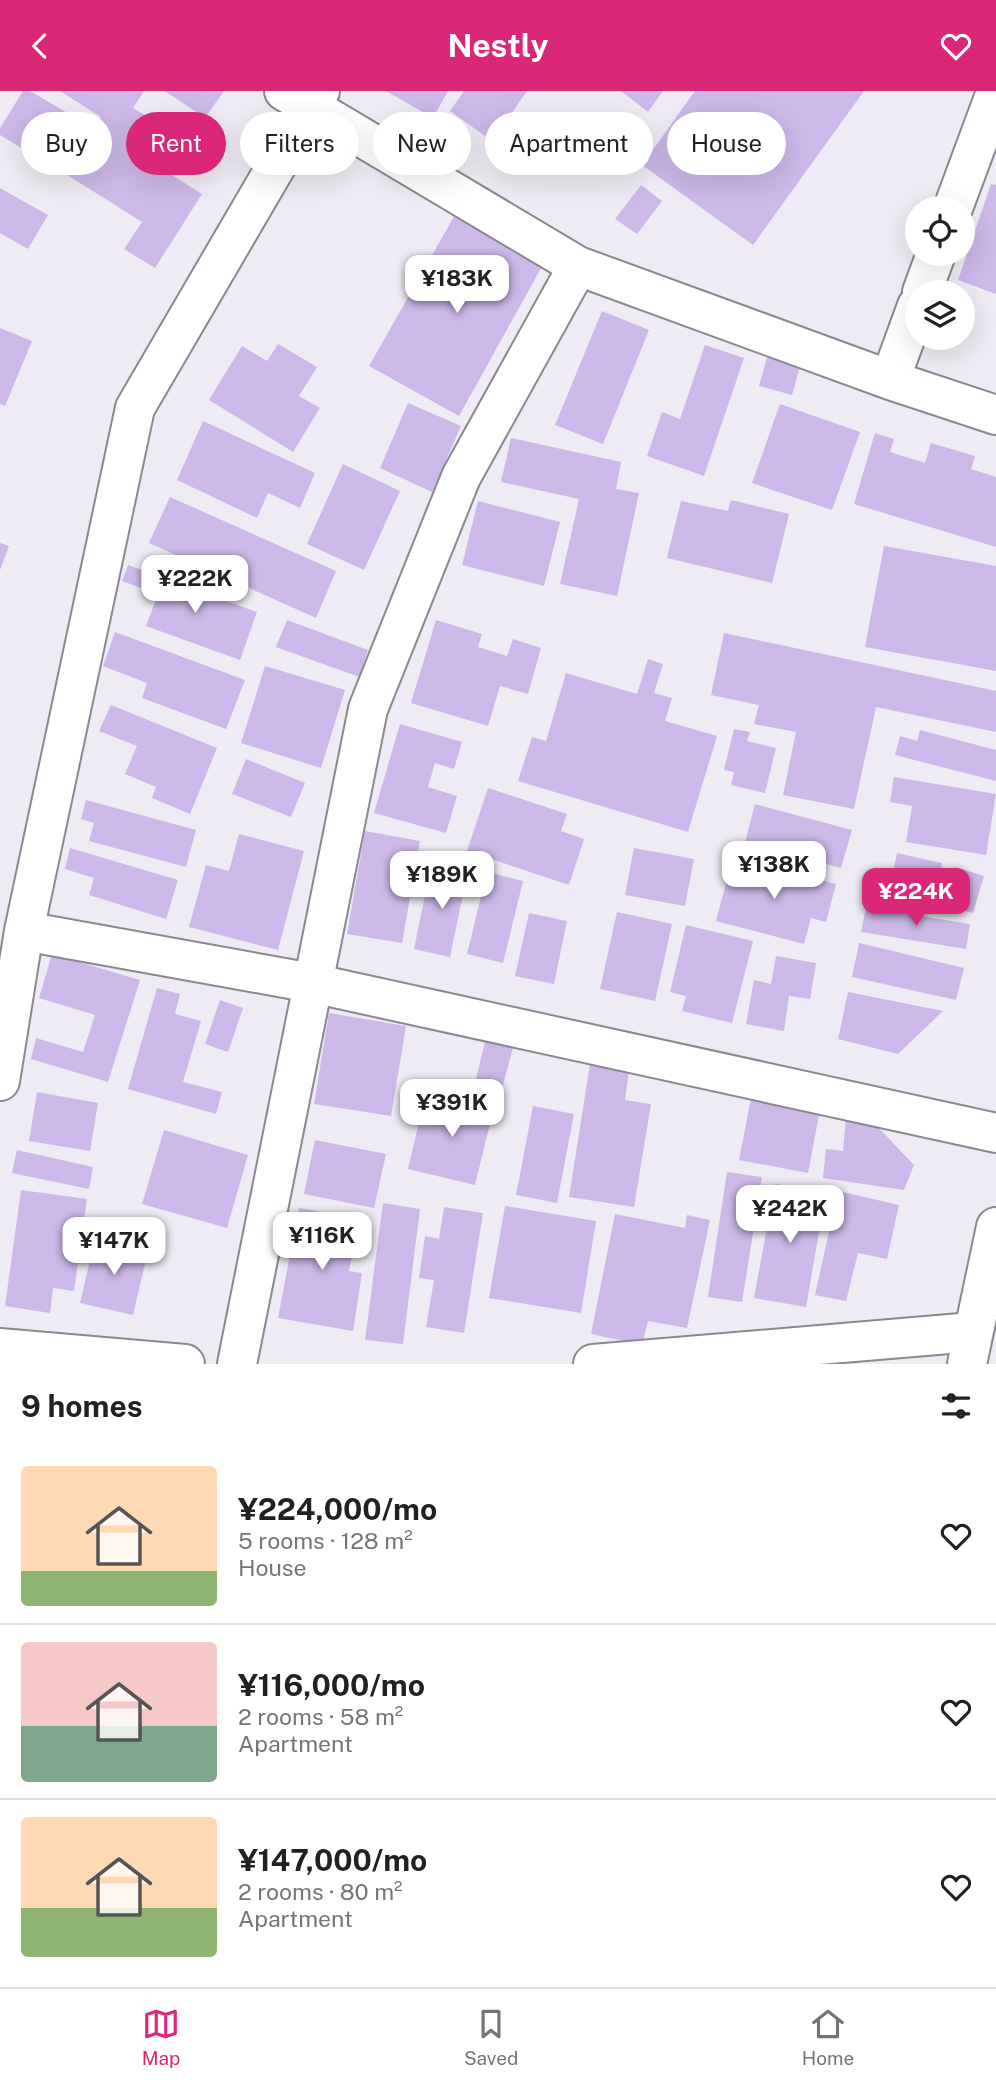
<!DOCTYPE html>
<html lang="en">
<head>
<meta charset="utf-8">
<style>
	:root { --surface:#fff; --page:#f6f6f6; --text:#202124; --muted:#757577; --line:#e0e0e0; --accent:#db2777 }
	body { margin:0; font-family:"Public Sans",sans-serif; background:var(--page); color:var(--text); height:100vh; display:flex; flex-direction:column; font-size:26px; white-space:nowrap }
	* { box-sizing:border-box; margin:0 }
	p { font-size:23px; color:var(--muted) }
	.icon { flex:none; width:38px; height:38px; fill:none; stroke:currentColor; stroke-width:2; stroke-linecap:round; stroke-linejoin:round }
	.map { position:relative; height:1273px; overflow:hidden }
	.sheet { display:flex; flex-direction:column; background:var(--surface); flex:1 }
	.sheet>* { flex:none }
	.top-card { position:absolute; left:21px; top:21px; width:956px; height:63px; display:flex; gap:14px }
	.buttons { position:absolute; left:905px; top:105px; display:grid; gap:14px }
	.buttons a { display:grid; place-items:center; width:70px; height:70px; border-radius:50%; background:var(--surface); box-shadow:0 7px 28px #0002; font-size:35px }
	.price { position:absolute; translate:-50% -60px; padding:0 16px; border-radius:14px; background:#fff; color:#222; font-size:23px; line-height:46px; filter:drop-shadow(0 2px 4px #0008) }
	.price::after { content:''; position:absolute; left:50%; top:42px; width:21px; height:16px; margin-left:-10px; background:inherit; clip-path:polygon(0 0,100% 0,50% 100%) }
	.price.on { background:var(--accent); color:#fff }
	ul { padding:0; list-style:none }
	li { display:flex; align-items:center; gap:21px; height:175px; padding:0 21px }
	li+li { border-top:2px solid var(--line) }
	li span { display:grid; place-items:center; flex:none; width:196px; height:140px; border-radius:7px; color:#555 }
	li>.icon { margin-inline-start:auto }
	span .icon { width:84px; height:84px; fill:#fffc; stroke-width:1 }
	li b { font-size:30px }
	h2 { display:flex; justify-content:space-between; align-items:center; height:84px; padding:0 21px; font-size:30px }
	.chip { padding:0 24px; border-radius:32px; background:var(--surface); box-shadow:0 7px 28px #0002; font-size:24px; line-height:63px }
	.chip.on { background:var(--accent); color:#fff }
	header { display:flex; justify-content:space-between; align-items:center; height:91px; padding:0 21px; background:var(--accent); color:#fff; font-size:32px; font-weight:700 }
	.tab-bar { display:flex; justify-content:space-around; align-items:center; height:98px; border-top:2px solid var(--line); background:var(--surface); font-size:19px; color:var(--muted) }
	.tab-bar a { display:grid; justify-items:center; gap:4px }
	.tab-bar .on { color:var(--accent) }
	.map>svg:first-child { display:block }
	.building { fill:#ccb8e9 }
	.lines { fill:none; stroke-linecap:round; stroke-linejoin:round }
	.minor-casing { stroke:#8b878f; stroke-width:42 }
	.tertiary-casing { stroke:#8b878f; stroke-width:42 }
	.minor { stroke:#fff; stroke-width:38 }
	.tertiary { stroke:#fff; stroke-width:38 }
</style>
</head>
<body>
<header><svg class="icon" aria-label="back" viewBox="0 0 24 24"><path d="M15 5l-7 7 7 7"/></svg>Nestly<svg class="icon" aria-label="heart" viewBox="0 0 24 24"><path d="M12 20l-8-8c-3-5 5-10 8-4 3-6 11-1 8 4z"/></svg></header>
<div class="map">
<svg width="996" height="1273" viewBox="0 0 996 1273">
	<rect width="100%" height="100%" fill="#efebf4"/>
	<!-- building -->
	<path class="building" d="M23,0h7l46,27 -28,46 -48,-29v-7z
		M60,0h84l-11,17 21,13 -20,30 68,43 -47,74 -31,-19 18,-27 -78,-49 37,-56z
		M165,0h59l-19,27z
		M386,0h62l-15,27z
		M464,0h63l-35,50 -42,-30z
		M621,0h42l-15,21z
		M695,0h169l-111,154 -111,-80z
		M991,93l5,1v109l-38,-14z
		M641,94l21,16 -25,33 -22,-15z
		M0,97l48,27 -20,34 -28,-16z
		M456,122l88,50 -85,153 -90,-50z
		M602,220l47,19 -46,114 -48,-19z
		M0,237l32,13 -27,65 -5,-2z
		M278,253l39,23 -18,29 21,12 -27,44 -84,-52 33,-54 25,15z
		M705,254l39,13 -40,118 -57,-20 15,-44 18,7z
		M768,263l33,9 -9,32 -33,-9z
		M408,312l53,23 -29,66 -52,-24z
		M780,313l80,28 -28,78 -80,-27z
		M203,330l112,52 -15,35 -32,-15 -11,25 -80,-38z
		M875,342l19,6 -4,13 35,11 6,-20 44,13 -4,13 25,8v70l-142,-43z
		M511,347l110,24 -5,27 23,4 -22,103 -57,-12 19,-85 -78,-17z
		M343,373l57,27 -36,79 -57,-26z
		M170,406l166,74 -20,47 -167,-75z
		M731,409l58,14 -17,69 -105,-25 14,-57 47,10z
		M478,410l82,21 -16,64 -82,-21z
		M0,452l9,3 -9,24z
		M884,455l112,20v105l-131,-24z
		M128,474l129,47 -17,48 -94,-34 12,-32 -36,-13z
		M287,529l81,30 -9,27 -83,-30z
		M436,529l46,14 -4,13 29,9 6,-17 28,9 -13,46 -28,-8 -12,40 -77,-23z
		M115,541l130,48 -19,49 -84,-31 5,-15 -44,-17z
		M724,542l272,58v41l-120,-25 -22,102 -71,-14 13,-63 -42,-8 5,-19 -48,-10z
		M648,568l15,5 -9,29 18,5 -7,23 52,15 -29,96 -170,-51 14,-44 14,4 20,-68 71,21z
		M265,575l80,24 -24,78 -80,-25z
		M111,614l106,43 -27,66 -38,-16 4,-11 -31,-13 12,-28 -38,-15z
		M400,633l62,18 -8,27 -19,-6 -7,24 29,9 -11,37 -72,-20z
		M734,638l16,3 -3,9 29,7 -11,45 -34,-8 3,-13 -10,-2z
		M920,639l76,20v31l-101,-26 5,-19 17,5z
		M246,668l59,24 -14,34 -59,-23z
		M894,686l102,17 -10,61 -80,-13 6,-36 -22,-4z
		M488,697l79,26 -6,17 23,8 -15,46 -102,-34z
		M86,709l110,30 -10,37 -97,-26 5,-18 -13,-4z
		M755,713l97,26 -11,38 -96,-26z
		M365,740l55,10 -18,102 -55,-9z
		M239,743l65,17 -26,99 -89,-23 17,-62 23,6z
		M70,757l108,32 -12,39 -77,-24 5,-17 -29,-9z
		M634,757l60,11 -9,47 -60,-11z
		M897,762l45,10 -9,44 -45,-10z
		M733,766l103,27 -10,38 -15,-4 -7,26 -88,-23z
		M447,770l22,4 -19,92 -36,-8 15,-73 14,4z
		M955,776l29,9 -11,37 -29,-8z
		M487,781l36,9 -20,82 -36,-9z
		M866,816l104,17 -4,25 -105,-17z
		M617,821l55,12 -17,77 -55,-12z
		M529,822l38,8 -13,63 -39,-8z
		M686,834l67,16 -21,82 -50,-12 4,-15 -16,-4z
		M859,852l105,25 -8,32 -104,-23z
		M52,863l88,26 -32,102 -77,-23 5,-21 47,14 12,-37 -56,-17z
		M776,865l40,7 -6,36 -21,-3 -5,35 -38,-7 8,-44 17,4z
		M157,897l23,6 -5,20 26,7 -18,61 39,10 -6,22 -88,-25z
		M848,901l95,19 -45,43 -60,-15z
		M220,909l23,8 -15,44 -23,-8z
		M329,922l77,13 -15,90 -77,-12z
		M486,946l28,7 -11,41 -27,-6z
		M590,973l39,6 -4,30 26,4 -17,103 -65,-10z
		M37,1001l61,11 -8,48 -61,-10z
		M453,1002l42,10 -20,82 -67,-16 16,-68 26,6z
		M751,1007l69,12 -12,63 -69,-13z
		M533,1015l41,8 -17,89 -41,-8z
		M846,1028l27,3 41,43 -10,25 -81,-12 3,-29 17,2z
		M164,1039l84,25 -21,73 -85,-24z
		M315,1049l71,14 -12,54 -70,-14z
		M17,1059l76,17 -4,22 -77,-16z
		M727,1081l35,5 -20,125 -34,-5z
		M775,1093l51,8 -20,115 -52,-9z
		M21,1099l66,9 -13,92 -21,-3 -3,25 -45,-7z
		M838,1100l61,14 -12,54 -29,-6 -12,48 -31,-6z
		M383,1112l37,6 -17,135 -38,-4z
		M505,1115l91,15 -15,92 -92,-15z
		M444,1116l39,6 -19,120 -38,-6 8,-47 -15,-2 6,-42 14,3z
		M299,1117l60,10 -10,53 13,2 -9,58 -75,-13z
		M615,1123l70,14 2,-13 23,5 -23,108 -39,-7 -6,24 -51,-11z
		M95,1148l53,12 -15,64 -53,-12z"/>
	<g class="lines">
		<defs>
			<path id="minor" d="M284,0l294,175 312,114 106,35
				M953,117l43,-116
				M922,201l14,-38
				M890,289l27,-74
				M24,840l288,52 684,150
				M0,990l24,-150 111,-523 185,-317
				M0,1257l185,16
				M237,1273l131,-655 93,-232 117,-211
				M593,1273l380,-32"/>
			<path id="tertiary" d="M967,1273l29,-137"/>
		</defs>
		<!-- minor casing -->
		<use href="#minor" class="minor-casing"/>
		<!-- tertiary casing -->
		<use href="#tertiary" class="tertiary-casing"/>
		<!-- minor -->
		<use href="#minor" class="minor"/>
		<!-- tertiary -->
		<use href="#tertiary" class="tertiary"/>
	</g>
</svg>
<div class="buttons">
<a><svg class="icon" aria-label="locate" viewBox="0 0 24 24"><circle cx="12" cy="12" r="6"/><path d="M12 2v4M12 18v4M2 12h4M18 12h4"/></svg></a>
<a><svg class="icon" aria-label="layers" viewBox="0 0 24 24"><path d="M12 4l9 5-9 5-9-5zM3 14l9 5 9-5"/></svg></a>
</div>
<b class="price" style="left:457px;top:224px">¥183K</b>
<b class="price" style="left:195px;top:524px">¥222K</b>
<b class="price" style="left:774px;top:810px">¥138K</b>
<b class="price" style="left:442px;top:820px">¥189K</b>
<b class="price on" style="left:916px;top:837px">¥224K</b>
<b class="price" style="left:452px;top:1048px">¥391K</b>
<b class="price" style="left:790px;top:1154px">¥242K</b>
<b class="price" style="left:322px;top:1181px">¥116K</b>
<b class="price" style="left:114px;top:1186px">¥147K</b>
<div class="top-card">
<a class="chip">Buy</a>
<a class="chip on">Rent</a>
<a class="chip">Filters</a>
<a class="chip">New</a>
<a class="chip">Apartment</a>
<a class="chip">House</a>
</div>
</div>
<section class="sheet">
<h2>9 homes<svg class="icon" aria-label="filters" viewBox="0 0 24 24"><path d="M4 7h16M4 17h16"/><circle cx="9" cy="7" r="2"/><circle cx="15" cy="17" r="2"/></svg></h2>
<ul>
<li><span style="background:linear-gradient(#ffd9b3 75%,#8fb573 0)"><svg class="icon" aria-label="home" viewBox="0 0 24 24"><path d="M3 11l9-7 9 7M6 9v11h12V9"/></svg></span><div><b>¥224,000/mo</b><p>5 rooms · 128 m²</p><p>House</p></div><svg class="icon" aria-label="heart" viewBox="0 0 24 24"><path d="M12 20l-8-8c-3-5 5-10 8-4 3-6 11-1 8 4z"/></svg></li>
<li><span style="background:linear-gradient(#f6c9c9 60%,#7fa58c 0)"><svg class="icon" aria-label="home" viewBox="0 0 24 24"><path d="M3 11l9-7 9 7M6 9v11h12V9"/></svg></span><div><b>¥116,000/mo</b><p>2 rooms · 58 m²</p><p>Apartment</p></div><svg class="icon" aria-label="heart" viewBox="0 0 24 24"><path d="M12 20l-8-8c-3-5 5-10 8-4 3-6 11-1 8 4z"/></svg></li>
<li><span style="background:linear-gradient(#ffd9b3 65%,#8fb573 0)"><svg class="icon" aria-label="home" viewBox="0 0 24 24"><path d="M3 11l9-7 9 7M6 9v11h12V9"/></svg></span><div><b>¥147,000/mo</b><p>2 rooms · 80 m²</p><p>Apartment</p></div><svg class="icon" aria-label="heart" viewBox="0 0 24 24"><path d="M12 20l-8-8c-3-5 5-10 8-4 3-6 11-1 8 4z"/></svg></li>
</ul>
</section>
<nav class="tab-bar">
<a class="on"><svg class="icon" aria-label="map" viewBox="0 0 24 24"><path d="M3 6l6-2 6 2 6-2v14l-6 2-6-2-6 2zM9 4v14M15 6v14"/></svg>Map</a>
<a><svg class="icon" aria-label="saved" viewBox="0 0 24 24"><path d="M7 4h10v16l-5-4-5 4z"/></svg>Saved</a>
<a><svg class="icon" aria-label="home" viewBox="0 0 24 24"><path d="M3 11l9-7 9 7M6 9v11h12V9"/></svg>Home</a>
</nav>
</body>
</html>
